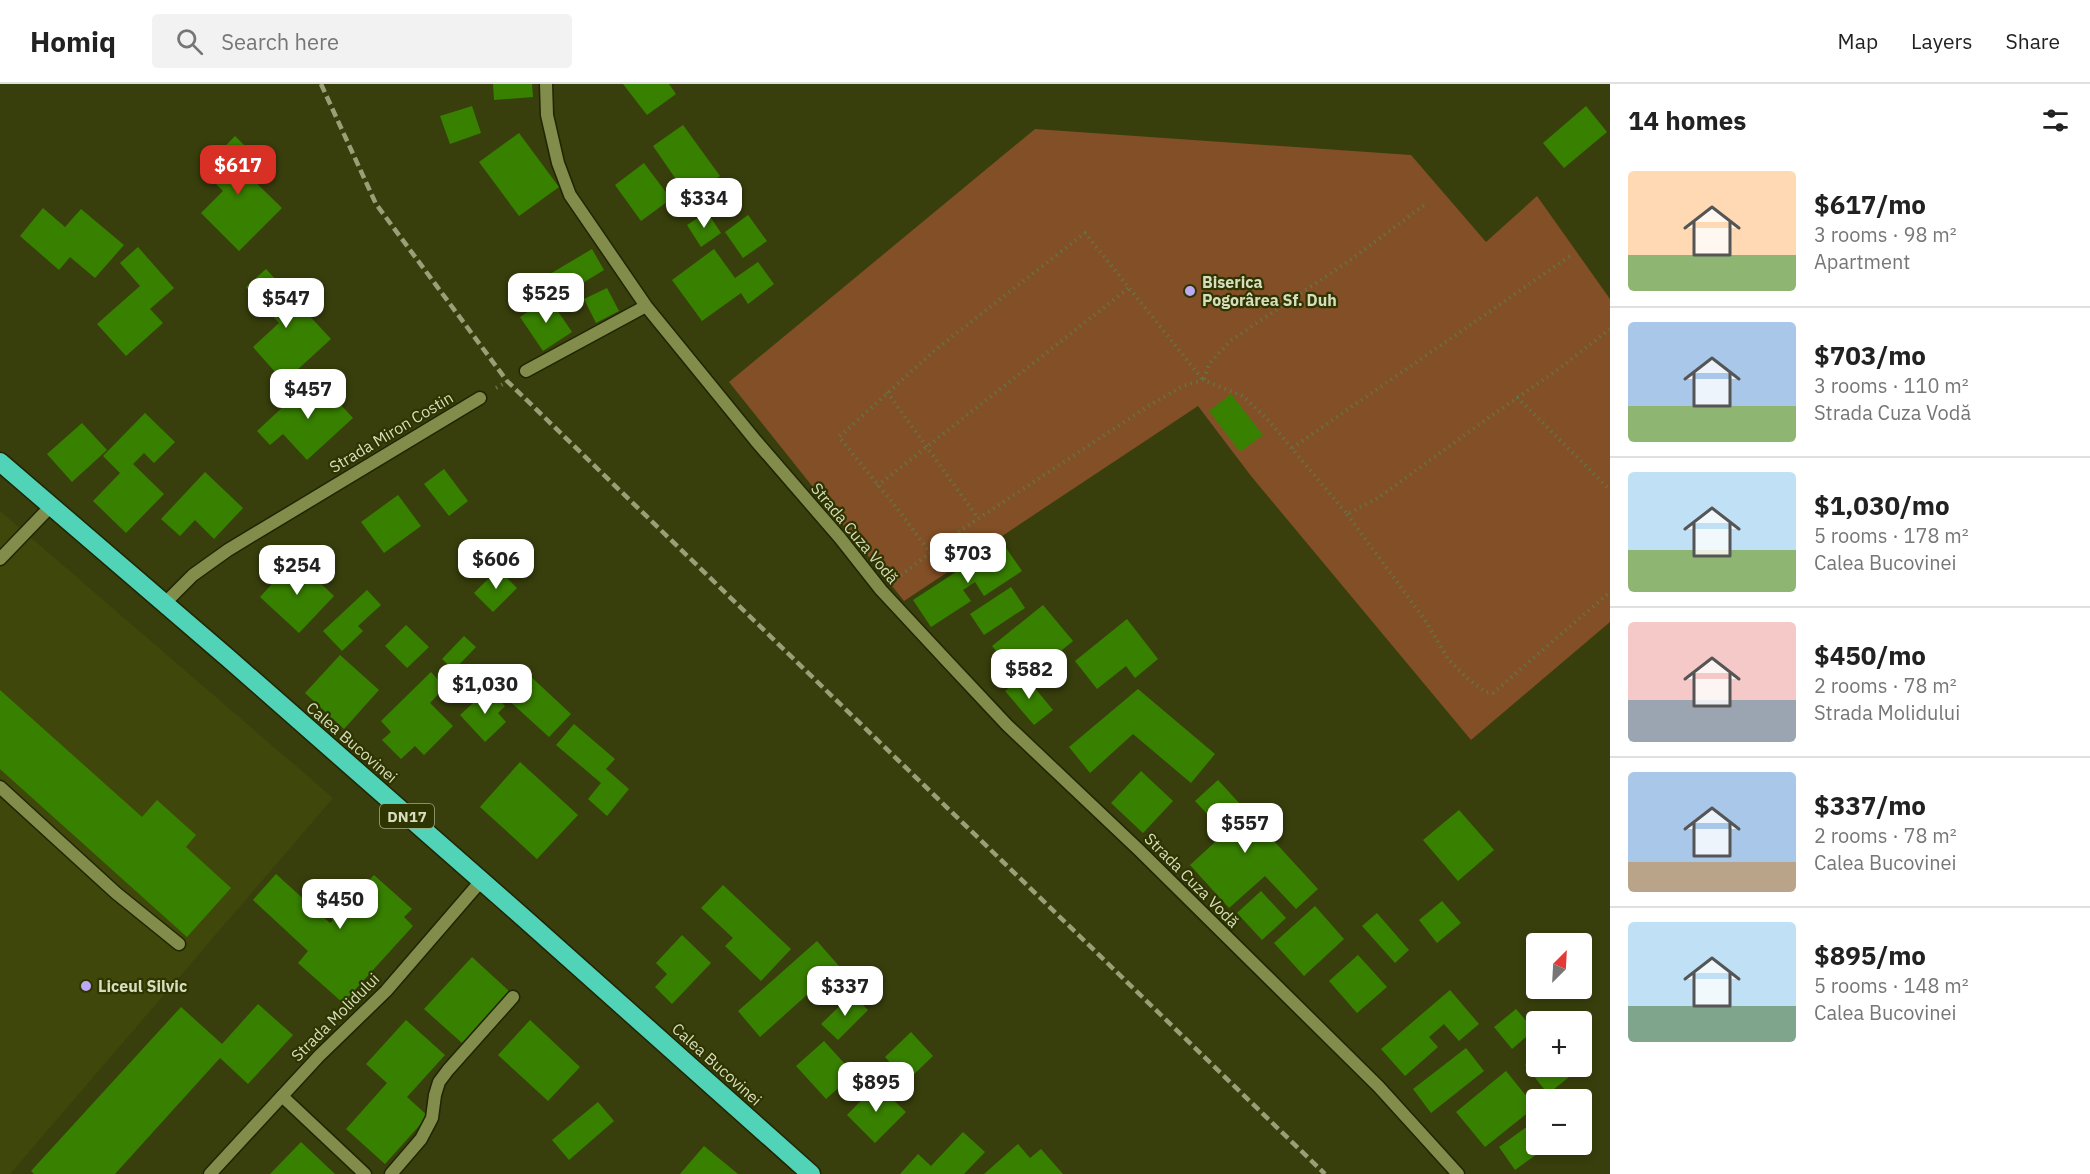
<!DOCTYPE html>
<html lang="en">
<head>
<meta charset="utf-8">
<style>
	:root { --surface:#fff; --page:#f2f2f2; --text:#222; --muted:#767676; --line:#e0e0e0; --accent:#d93025 }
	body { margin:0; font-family:"IBM Plex Sans",sans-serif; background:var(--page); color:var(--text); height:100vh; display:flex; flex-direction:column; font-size:22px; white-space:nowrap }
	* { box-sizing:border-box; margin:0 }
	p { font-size:20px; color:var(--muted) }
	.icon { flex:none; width:33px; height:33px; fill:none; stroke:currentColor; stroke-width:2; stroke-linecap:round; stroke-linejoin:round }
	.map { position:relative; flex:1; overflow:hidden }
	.side { display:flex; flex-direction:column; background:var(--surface); width:480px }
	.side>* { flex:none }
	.needle { width:39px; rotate:24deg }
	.buttons { position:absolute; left:1526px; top:849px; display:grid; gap:12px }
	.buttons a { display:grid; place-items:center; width:66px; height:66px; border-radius:6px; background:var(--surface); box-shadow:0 3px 9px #0003; font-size:30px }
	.price { position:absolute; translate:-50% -51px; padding:0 14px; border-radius:12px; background:#fff; color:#222; font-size:20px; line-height:39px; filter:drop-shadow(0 2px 3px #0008) }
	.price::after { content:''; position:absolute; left:50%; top:36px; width:18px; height:14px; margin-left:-9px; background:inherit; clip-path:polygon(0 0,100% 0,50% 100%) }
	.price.on { background:var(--accent); color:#fff }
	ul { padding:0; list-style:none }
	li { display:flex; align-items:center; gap:18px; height:150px; padding:0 18px }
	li+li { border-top:2px solid var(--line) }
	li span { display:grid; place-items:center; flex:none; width:168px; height:120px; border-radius:6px; color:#555 }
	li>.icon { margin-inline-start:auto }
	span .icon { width:72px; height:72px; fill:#fffc; stroke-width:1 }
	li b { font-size:26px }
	h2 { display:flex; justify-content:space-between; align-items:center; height:72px; padding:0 18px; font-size:26px }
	header { display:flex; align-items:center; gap:36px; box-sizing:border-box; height:84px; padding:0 30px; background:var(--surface); border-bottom:2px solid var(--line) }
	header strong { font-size:28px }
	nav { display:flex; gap:33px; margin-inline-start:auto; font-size:21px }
	.search { width:420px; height:54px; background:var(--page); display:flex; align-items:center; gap:15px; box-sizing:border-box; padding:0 21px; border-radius:6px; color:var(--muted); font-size:22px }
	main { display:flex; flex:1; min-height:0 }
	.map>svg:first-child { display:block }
	.built { fill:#3f470b }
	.green { fill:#824f26 }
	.building { fill:#388100 }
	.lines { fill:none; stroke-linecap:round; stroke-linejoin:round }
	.lane-casing { stroke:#202503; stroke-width:15 }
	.street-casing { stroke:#202503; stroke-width:15 }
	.highway-casing { stroke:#202503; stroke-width:21 }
	.path { stroke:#697043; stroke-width:4; stroke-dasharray:1.5 4.5; stroke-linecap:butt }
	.lane { stroke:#828d4b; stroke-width:12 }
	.street { stroke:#828d4b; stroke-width:12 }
	.highway { stroke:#51d3b8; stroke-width:18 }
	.rail { stroke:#99a078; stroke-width:4.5; stroke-dasharray:9 4.5; stroke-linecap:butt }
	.poi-dot { fill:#bea9f4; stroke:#2e3500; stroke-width:2 }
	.labels { text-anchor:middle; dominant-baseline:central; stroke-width:4.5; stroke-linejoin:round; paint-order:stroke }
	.shield { fill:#2e3500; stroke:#a4ab84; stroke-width:1.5 }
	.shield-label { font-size:15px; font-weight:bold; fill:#d7debd }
	.poi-label { font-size:16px; font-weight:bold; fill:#d7debd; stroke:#2e3500; text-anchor:start }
	.street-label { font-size:16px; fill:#d7debd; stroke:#2e3500 }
</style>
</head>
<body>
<header>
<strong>Homiq</strong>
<div class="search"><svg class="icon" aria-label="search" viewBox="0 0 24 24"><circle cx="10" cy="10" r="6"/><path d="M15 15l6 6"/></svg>Search here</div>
<nav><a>Map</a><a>Layers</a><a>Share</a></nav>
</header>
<main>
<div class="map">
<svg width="1610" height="1090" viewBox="0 0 1610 1090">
	<rect width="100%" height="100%" fill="#383f0c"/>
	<!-- built -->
	<path class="built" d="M0,427l333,287 -323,376h-10z"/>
	<!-- green -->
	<path class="green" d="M1035,45l376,26 75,87 51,-46 73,103v323l-139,118 -220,-264 -53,-70 -294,195 -175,-219z"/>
	<!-- building -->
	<path class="building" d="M493,0h39l1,13 -39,3z
		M623,0h46l7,10 -29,21z
		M472,22l9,27 -31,11 -10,-28z
		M1586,22l21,26 -43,36 -21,-25z
		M683,41l37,51 -31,22 -36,-52z
		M519,49l40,54 -40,29 -40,-54z
		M235,52l25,25 -13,13 35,34 -43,43 -38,-38 22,-22 -21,-21z
		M644,79l27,36 -30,22 -26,-36z
		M43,124l22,19 16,-18 43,36 -29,33 -25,-21 -11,13 -39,-34z
		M707,128l14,21 -20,14 -14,-22z
		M748,131l19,26 -24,17 -18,-26z
		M138,163l36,41 -24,21 13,14 -37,33 -29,-32 43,-38 -20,-23z
		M592,165l12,21 -41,25 -13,-21z
		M714,165l21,29 23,-16 16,22 -26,20 -7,-11 -39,28 -30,-41z
		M266,185l65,70 -47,43 -31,-35 26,-24 -33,-36z
		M607,204l12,23 -23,12 -12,-24z
		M549,214l23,34 -29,19 -23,-34z
		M315,293l38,41 -46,42 -24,-26 -13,11 -13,-14z
		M1231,310l32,41 -23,17 -31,-41z
		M145,329l30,29 -21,21 -10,-10 -11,11 31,30 -38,39 -33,-32 27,-28 -17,-17z
		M82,339l25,27 -35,32 -25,-28z
		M444,385l24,32 -19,15 -25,-32z
		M205,388l38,36 -29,31 -19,-19 -15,16 -19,-17z
		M398,411l23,31 -37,27 -23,-31z
		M1002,458l20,29 -38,25 -9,-14 -12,8 8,11 -40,26 -18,-27z
		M295,475l39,37 -35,37 -39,-36z
		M498,485l19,19 -24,24 -19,-19z
		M1011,503l14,21 -41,27 -14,-21z
		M367,506l14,15 -23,21 5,5 -21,20 -19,-20z
		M1043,521l30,36 -34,28 -11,-13 -16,14 -20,-24z
		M1127,535l31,40 -23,19 -9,-12 -29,23 -22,-28z
		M406,541l23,22 -22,21 -22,-22z
		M464,552l12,11 -22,23 -12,-11z
		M340,571l39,35 -35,39 -39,-36z
		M431,588l14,15 -15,16 23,23 -29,29 -9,-9 -14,13 -19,-19 9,-8 -10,-11z
		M528,590l43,40 -22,23 -43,-39z
		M1024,591l29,35 -19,15 -29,-34z
		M489,604l16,18 -7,7 8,9 -21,20 -25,-27z
		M1138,605l77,65 -24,29 -58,-49 -43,39 -21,-26z
		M0,606l142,127 15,-17 39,35 -10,12 45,41 -44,49 -187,-168z
		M574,640l41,35 -9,10 23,20 -22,27 -19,-17 13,-16 -45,-38z
		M520,678l58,53 -41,44 -57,-52z
		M1141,687l32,30 -30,32 -32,-30z
		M1218,696l100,109 -22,20 -31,-33 -36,32 -39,-43 35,-32 -30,-32z
		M1459,726l35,40 -36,31 -35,-41z
		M276,790l54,49 3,-3 -13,-11 22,-25 12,12 20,-21 38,34 -8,8 9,9 -70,77 -45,-40 10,-12 -55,-51z
		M723,801l68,64 -30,32 -36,-35 8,-8 -32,-30z
		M1261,807l25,27 -24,22 -25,-27z
		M1442,817l19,22 -24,20 -18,-23z
		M1315,822l29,33 -40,37 -30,-33z
		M1377,829l32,37 -14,13 -33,-37z
		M682,851l29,28 -39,41 -17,-17 12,-13 -11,-11z
		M817,857l22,25 -79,71 -22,-26z
		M1358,871l29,32 -30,26 -28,-32z
		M472,873l37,34 -47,52 -38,-34z
		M1450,906l29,34 -20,17 -15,-17 -15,13 9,10 -33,29 -24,-27z
		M852,910l16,16 -30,30 -17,-16z
		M258,920l35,31 -45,49 -28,-26 -105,116h-81l-3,-3 150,-164 41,37z
		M1516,925l18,21 -22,19 -18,-22z
		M406,936l39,35 -38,42 21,19 -43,48 -39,-35 41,-46 -21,-19z
		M530,936l50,47 -32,34 -50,-46z
		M911,948l22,24 -26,25 -22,-24z
		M824,957l30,33 -28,25 -30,-33z
		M1466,964l18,23 -53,42 -18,-24z
		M1536,972v10h25l8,11 -21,17 -23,-29z
		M1506,987l29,36 -50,40 -29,-35z
		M877,1000l29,28 -31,31 -28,-28z
		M598,1018l16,19 -45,39 -17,-20z
		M1536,1036v24h15l-36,26 -16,-23z
		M963,1048l22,20 -21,22h-64l18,-20 13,12z
		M301,1058l34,32h-65z
		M1018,1060l12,14 11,-9 22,25h-79z
		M704,1062l34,28h-58z"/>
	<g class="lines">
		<defs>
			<path id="lane" d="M0,475l51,-53
				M0,703l116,106 63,51
				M282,1012l83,78
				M391,1090l30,-35 11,-21 3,-23 4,-13 9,-12 65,-73"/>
			<path id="street" d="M546,0l1,31 11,48 12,32 76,111 110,135 84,97 41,52 66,71 60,64 132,125 240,237 79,87
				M526,287l120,-65
				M165,519l28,-28 35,-25 252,-152
				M210,1090l109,-118 67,-65 95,-110"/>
			<path id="highway" d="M0,378l228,196 297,261 286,255"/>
		</defs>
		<!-- lane casing -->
		<use href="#lane" class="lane-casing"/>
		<!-- street casing -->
		<use href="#street" class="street-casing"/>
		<!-- highway casing -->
		<use href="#highway" class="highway-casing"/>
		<!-- path -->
		<path class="path" d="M1204,295l5,-15 21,-23 119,-80 78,-58
			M496,304l14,-8
			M887,308l91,126
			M1517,313l93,93
			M1292,364l278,-192
			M877,402l253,-199
			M1347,430l78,106 23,39 21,21 17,12 7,1 117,-101
			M931,470l-35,-47 -57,-70 96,-87 150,-117 118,147
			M896,495l62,-47 192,-127 33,-19 20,-6 40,16 25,24 79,94 31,-16 113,-82 69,-48 50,-39"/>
		<!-- lane -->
		<use href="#lane" class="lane"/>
		<!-- street -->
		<use href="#street" class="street"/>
		<!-- highway -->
		<use href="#highway" class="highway"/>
		<!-- rail -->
		<path class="rail" d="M321,0l55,120 131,177 818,793"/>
	</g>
	<!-- markers -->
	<g class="poi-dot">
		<circle cx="1190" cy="207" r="6"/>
		<circle cx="86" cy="902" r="6"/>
	</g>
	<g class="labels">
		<!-- shield labels -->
		<rect class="shield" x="380" y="720" width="54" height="24" rx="4.5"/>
		<g class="shield-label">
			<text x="407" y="732">DN17</text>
		</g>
		<!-- poi labels -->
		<g class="poi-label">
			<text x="1202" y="198">Biserica<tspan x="1202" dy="18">Pogorârea Sf. Duh</tspan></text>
			<text x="98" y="902">Liceul Silvic</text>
		</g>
		<!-- street labels -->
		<g class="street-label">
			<text transform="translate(391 348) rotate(-31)">Strada Miron Costin</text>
			<text transform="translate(855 449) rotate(50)">Strada Cuza Vodă</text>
			<text transform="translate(352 658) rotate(41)">Calea Bucovinei</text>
			<text transform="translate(1192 796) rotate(45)">Strada Cuza Vodă</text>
			<text transform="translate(335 933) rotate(-45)">Strada Molidului</text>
			<text transform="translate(717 980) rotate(42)">Calea Bucovinei</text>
		</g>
	</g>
</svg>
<div class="buttons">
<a><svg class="needle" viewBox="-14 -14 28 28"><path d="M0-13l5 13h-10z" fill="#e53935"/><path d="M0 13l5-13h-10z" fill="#767676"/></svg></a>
<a>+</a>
<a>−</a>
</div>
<b class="price on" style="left:238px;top:112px">$617</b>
<b class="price" style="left:704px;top:145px">$334</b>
<b class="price" style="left:546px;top:240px">$525</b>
<b class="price" style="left:286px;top:245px">$547</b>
<b class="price" style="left:308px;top:336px">$457</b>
<b class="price" style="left:968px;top:500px">$703</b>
<b class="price" style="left:496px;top:506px">$606</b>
<b class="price" style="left:297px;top:512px">$254</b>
<b class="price" style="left:1029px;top:616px">$582</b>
<b class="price" style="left:485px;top:631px">$1,030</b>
<b class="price" style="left:1245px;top:770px">$557</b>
<b class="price" style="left:340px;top:846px">$450</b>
<b class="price" style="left:845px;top:933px">$337</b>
<b class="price" style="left:876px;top:1029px">$895</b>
</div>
<section class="side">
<h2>14 homes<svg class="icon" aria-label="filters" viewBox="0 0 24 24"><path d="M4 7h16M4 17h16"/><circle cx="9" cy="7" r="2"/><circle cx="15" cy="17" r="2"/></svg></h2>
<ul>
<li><span style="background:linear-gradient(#ffd9b3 70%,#8fb573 0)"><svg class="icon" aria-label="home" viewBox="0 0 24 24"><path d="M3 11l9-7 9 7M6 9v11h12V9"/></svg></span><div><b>$617/mo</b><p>3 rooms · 98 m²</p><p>Apartment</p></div></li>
<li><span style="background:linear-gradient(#a9c7e8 70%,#8fb573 0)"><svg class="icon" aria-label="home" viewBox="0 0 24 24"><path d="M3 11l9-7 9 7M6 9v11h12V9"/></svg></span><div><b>$703/mo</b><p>3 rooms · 110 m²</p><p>Strada Cuza Vodă</p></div></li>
<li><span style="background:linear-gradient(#bfe0f5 65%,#8fb573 0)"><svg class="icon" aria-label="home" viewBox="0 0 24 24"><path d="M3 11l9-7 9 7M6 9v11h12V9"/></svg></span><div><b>$1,030/mo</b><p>5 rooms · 178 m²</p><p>Calea Bucovinei</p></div></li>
<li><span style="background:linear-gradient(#f6c9c9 65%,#9aa5b1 0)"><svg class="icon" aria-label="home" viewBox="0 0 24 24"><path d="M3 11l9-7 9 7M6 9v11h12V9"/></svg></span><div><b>$450/mo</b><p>2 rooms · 78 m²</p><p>Strada Molidului</p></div></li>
<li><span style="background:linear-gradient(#a9c7e8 75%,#b9a48a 0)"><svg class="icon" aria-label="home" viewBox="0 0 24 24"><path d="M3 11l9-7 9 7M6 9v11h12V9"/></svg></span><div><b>$337/mo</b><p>2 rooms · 78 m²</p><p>Calea Bucovinei</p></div></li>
<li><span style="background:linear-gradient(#bfe0f5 70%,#7fa58c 0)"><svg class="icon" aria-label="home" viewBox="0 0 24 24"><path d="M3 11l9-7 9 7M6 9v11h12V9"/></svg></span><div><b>$895/mo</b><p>5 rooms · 148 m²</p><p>Calea Bucovinei</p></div></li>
</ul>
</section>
</main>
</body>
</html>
